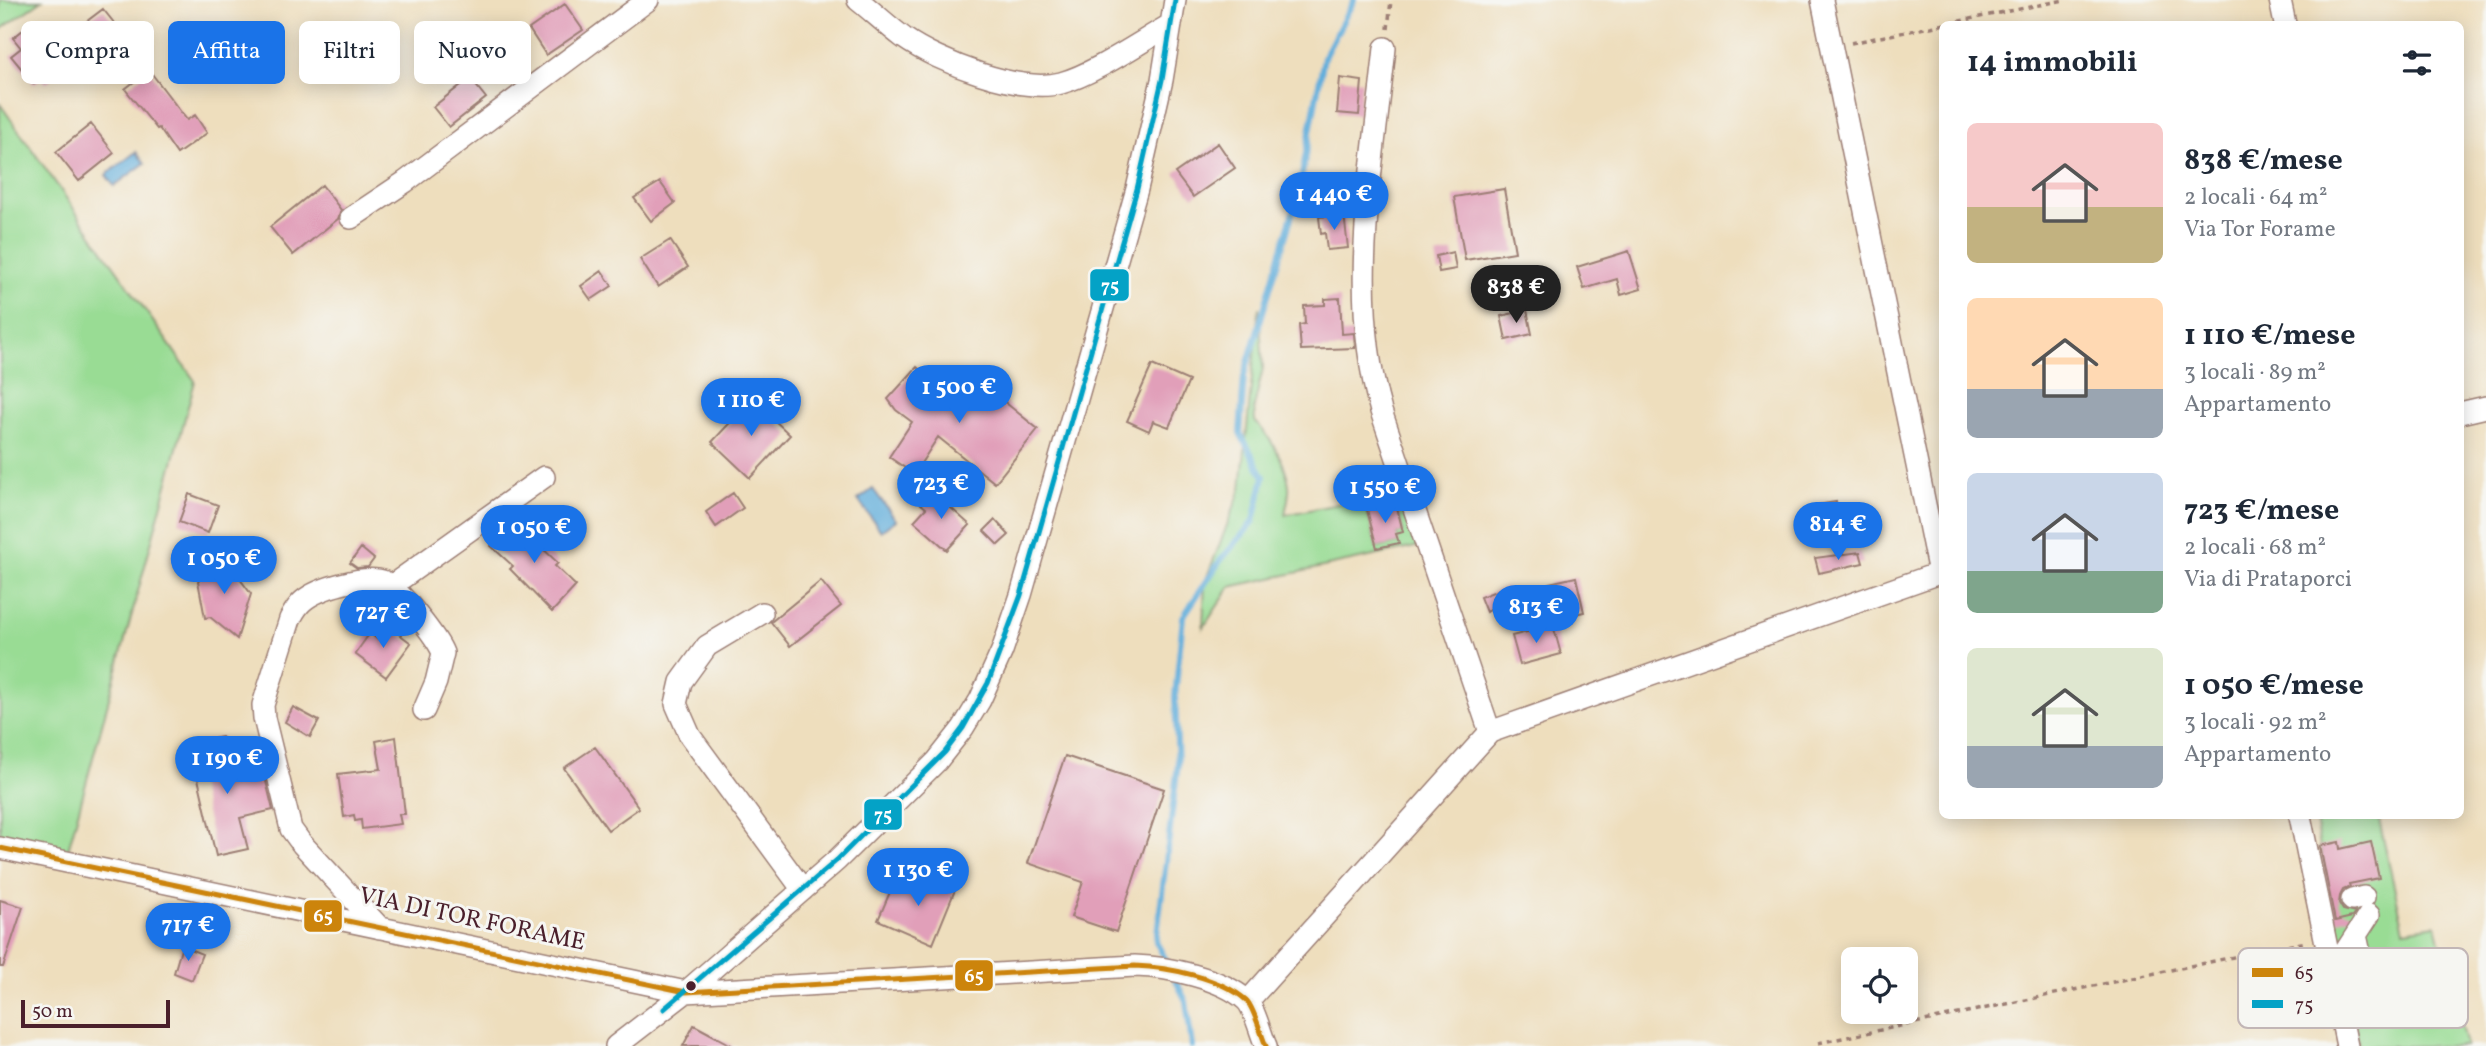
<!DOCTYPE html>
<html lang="it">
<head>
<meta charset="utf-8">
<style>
	:root { --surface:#fff; --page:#f6f6f7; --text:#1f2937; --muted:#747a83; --accent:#1a73e8 }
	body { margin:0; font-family:Vollkorn,serif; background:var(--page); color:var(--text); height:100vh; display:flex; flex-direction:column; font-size:26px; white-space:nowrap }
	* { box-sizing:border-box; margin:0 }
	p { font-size:23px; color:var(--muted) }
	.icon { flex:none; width:38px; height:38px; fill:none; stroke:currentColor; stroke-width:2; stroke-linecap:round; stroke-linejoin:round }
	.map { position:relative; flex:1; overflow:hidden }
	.sheet { position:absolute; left:1939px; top:21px; width:525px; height:798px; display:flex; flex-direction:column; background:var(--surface); border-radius:10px; box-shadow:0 4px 18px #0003 }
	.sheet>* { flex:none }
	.banner { position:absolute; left:21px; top:21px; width:665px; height:63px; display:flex; gap:14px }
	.tools { position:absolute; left:1841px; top:947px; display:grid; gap:14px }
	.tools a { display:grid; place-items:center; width:77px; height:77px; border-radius:10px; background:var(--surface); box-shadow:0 4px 18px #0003; font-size:35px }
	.scale { position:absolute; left:21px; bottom:18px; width:149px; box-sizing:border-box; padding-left:7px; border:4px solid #4a1f2b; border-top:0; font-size:19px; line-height:24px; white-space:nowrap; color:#4a1f2b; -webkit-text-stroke:5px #f6f6f2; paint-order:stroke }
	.price { position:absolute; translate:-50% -60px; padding:0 16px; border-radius:24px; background:var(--accent); color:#fff; font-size:23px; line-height:46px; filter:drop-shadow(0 2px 4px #0008) }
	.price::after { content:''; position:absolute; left:50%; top:42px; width:21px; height:16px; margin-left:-10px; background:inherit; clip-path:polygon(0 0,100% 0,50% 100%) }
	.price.selected { background:#222; color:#fff }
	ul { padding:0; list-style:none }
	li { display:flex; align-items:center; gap:21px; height:175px; padding:0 28px }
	li span { display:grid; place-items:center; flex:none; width:196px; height:140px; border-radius:10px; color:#555 }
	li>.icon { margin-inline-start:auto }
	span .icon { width:84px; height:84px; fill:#fffc; stroke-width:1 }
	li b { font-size:30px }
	h2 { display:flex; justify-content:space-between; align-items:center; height:84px; padding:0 28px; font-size:30px }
	.tag { padding:0 24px; border-radius:10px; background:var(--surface); box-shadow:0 4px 18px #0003; font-size:24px; line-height:63px }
	.tag.selected { background:var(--accent); color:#fff }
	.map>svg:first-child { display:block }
	.green { fill:#99dc94; stroke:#727e60; stroke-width:2; fill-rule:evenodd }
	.water { fill:#62aedb; stroke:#566683; stroke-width:2 }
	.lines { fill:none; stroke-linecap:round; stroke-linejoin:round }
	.stream { stroke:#62aedb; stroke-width:6 }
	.building { fill:#e19fb9 }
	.minor-casing { stroke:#9c7e74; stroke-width:24 }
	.path { stroke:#9c7e74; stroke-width:3.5; stroke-dasharray:5 5; stroke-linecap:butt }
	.minor { stroke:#fff; stroke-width:21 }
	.bus-1-casing { stroke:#f6f6f2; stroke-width:10 }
	.bus-2-casing { stroke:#f6f6f2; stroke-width:10 }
	.bus-1 { stroke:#cc840b; stroke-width:5 }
	.bus-2 { stroke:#04a2c6; stroke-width:5 }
	.bus-dot { fill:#4a1f2b; stroke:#f6f6f2; stroke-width:2.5 }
	.labels { text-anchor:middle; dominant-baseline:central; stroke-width:6; stroke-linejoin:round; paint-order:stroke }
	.street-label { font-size:24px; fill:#4a1f2b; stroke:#f6f6f2 }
	.key { fill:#f6f6f2; stroke:#c2b6b6; stroke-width:2 }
	.key-label { font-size:19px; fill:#4a1f2b }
	.line-badge { stroke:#f6f6f2; stroke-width:2.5 }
	.badge-label { font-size:19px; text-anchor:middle; font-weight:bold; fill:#fff }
</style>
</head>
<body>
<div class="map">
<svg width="2486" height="1046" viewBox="0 0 2486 1046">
	<rect width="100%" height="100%" fill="#f6f6f2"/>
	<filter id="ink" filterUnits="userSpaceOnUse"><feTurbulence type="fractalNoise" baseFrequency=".0143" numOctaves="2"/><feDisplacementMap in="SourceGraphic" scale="14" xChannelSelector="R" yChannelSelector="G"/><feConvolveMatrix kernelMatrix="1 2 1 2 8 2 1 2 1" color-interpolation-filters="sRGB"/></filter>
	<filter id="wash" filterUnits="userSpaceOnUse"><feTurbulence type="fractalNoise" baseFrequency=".00686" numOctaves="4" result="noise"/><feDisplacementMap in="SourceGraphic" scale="28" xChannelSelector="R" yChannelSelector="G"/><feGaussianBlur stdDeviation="1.57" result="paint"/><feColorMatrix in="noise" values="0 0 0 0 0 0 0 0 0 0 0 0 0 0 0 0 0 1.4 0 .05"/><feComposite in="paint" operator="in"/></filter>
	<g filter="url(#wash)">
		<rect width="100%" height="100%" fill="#eedebd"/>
		<!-- green -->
		<path class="green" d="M0,0h42l-42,30z
			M0,104l195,277 -130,480 -65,-13z
			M1259,307l4,61 -9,39 1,14c15,16 32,43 34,65 1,9 -3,20 -4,29l115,-24 20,55 -190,41 -27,41 2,-46 36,-93zM1396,503l7,29 -7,2 2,9 -21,5 -10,-38z
			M2314,816h64l26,114 32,-5 30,121h-107z"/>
		<!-- water -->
		<path class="water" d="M136,152l9,11 -31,23 -8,-11z
			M873,489l23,31 -15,11 -23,-31z"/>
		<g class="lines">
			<!-- stream -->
			<path class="stream" d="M1166,960l-10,-18 22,-178 -3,-67 8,-80 37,-56 34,-40 10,-44 -24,-44 4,-57 55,-185 25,-134 30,-57
				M1175,979l11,22 6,45"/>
		</g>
		<g id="blocks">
			<!-- building -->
			<path class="building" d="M565,4l18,26 -37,25 -17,-26z
				M103,9l16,20 -30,23 -15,-21z
				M28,26l35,43 -17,14 -5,-5 -7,6 -23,-28 10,-8 -8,-10z
				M149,70l38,50 8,-5 12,18 -30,21 -18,-26 -2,1 -32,-40z
				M470,78l16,20 -37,29 -16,-20z
				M1340,78l22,3 -3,34 -22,-2z
				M91,124l23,29 -35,28 -23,-29z
				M1218,143l17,25 -42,29 -18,-24z
				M660,182l15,21 -24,18 -17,-23z
				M322,185l19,25 -3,9 -45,36 -23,-28z
				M1504,189l11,63 -50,8 -11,-63z
				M1344,214l4,34 -21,2 -2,-17 -4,1 -2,-17z
				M670,240l18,27 -30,20 -18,-28z
				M1629,251l12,38 -20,6 -4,-16 -33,10 -7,-22z
				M1453,252l3,17 -17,3 -3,-16z
				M602,271l10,15 -21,14 -10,-14z
				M1340,298l2,36 12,-1 1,15 -54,2 -2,-25 6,-1 -1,-18 21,-1v-6z
				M1527,310l5,24 -26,6 -5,-24z
				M1152,365l37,16 -20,46 -16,-6 -4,10 -22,-10z
				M917,367l34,31 19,-24 68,55 -43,54 -57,-46 -24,37 -25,-17 23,-35 -16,-12 -8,-11z
				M752,399l38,36 -40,43 -38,-36z
				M932,491l38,34 -23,25 -33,-29 12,-13 -5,-4z
				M733,493l10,15 -27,19 -10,-15z
				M189,494l29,11 -10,28 -29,-11z
				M1836,502l3,19 -19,3 -3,-19z
				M1396,503l7,29 -7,2 3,9 -22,5 -10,-38z
				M517,519l22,21 -2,3 21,20 -3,3 21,20 -24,26 -42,-43 3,-3 -22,-20z
				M995,520l14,15 -11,10 -14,-14z
				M361,548l13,11 -6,8 -11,1 -7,-5z
				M220,552l31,42 -14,45 -27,-22 -5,1 -7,-37z
				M1860,552l3,11 -44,10 -4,-15z
				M1576,577l8,35 -27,6 -8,-35z
				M821,581l20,25 -51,40 -19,-24z
				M1506,587l11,29 -17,7 -6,-15 -8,4 -6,-15z
				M387,625l24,18 -25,34 -31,-23 15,-21 7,6z
				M1553,625l8,29 -41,11 -8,-29z
				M293,707l26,14 -9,16 -25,-15z
				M222,737l10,43 32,-7 9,37 -33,8 8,31 -32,7 -26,-112z
				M396,737l9,77h-6l2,10 -39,5 -1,-9 -6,1 -1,-6 -10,2 -6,-43 43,-5 -5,-28z
				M595,747l44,61 -31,22 -44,-62z
				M1065,756l99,33 -48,143 -45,-15 12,-35 -55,-19z
				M2339,842l1,7 31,-7 8,36 -30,6 1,3 -7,3 -3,6 -1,7 4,7 12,3 -3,4 -17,4 -15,-75z
				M919,874l36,16 -22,54 -55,-24 15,-35 18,7z
				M0,900l23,7 -20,60h-3z
				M182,946l20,8 -10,26 -18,-7z
				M694,1025l39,21h-50z"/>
		</g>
	</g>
	<g filter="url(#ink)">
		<use href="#blocks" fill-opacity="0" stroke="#9c7e74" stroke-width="2"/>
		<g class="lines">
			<defs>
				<path id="minor" d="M858,0c15,12 30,26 46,38 34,24 116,56 157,45 33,-9 79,-41 109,-58
					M1822,0l117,573
					M2280,0l5,24
					M1385,48c-12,120 -38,245 -4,363l109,321
					M351,218l54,-36 243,-182
					M2460,413l26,-6
					M391,586l153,-109
					M762,613l-55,33 -26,36 -5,22 14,32 113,154
					M2300,816l47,230
					M0,848l686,144 449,-26c33,1 86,12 111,34 8,7 15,35 20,46
					M2352,900l12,-3
					M380,928l-78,-84 -11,-15 -27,-111 -1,-13 27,-86c4,-7 7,-13 13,-18 15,-13 63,-27 82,-19 13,6 53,57 58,71l-7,29 -12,28
					M2356,935l8,37
					M2343,955l26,-40
					M1248,1001l242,-269 452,-160
					M616,1046l70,-54 151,-132 100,-99 26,-33 17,-28 22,-49 19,-56 116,-406 25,-109 13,-80"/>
			</defs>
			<!-- minor casing -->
			<use href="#minor" class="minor-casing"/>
			<!-- path -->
			<path class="path" d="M1388,29l3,-29
				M1851,43l213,-43
				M1818,1043l488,-101"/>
			<!-- minor -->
			<use href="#minor" class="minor"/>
			<defs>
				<path id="bus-1" d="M0,848l686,144 449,-26c33,1 86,12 111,34 8,7 15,35 20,46"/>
				<path id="bus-2" d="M664,1009l173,-149 108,-108 18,-24 25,-45 33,-88 116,-406 25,-109 13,-80"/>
			</defs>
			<!-- bus-1 casing -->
			<use href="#bus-1" class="bus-1-casing"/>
			<!-- bus-2 casing -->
			<use href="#bus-2" class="bus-2-casing"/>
			<!-- bus-1 -->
			<use href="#bus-1" class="bus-1"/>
			<!-- bus-2 -->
			<use href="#bus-2" class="bus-2"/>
		</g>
	</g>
	<!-- markers -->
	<circle class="bus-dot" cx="691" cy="986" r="6"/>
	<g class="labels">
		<!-- street labels -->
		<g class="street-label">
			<text transform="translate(472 920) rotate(12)">VIA DI TOR FORAME</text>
		</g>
	</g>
	<!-- legend -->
	<rect x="2238" y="948" width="230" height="80" rx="10" class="key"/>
	<rect x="2252" y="968" width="31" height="9" fill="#cc840b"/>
	<rect x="2252" y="1000" width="31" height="8" fill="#04a2c6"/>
	<g class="key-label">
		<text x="2295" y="979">65</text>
		<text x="2295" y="1011">75</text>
	</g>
	<g class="line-badge">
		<rect x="1089" y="268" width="41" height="34" rx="7" fill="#04a2c6"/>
		<rect x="863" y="798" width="40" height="33" rx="7" fill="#04a2c6"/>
		<rect x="303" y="899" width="40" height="34" rx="7" fill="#cc840b"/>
		<rect x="954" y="959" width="40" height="33" rx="7" fill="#cc840b"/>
	</g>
	<g class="badge-label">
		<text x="1110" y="292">75</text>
		<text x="883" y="821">75</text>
		<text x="323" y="922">65</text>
		<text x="974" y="982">65</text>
	</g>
</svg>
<div class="tools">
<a><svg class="icon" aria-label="locate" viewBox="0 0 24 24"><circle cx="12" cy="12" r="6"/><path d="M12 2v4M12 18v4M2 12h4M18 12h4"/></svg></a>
</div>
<div class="scale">50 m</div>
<b class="price" style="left:1334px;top:232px">1 440 €</b>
<b class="price selected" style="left:1516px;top:325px">838 €</b>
<b class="price" style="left:959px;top:425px">1 500 €</b>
<b class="price" style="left:751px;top:438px">1 110 €</b>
<b class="price" style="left:941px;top:521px">723 €</b>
<b class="price" style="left:1385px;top:525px">1 550 €</b>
<b class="price" style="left:1838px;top:562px">814 €</b>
<b class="price" style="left:534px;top:565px">1 050 €</b>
<b class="price" style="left:224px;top:596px">1 050 €</b>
<b class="price" style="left:1536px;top:645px">813 €</b>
<b class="price" style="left:383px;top:650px">727 €</b>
<b class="price" style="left:227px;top:796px">1 190 €</b>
<b class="price" style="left:918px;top:908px">1 130 €</b>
<b class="price" style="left:188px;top:963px">717 €</b>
<div class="banner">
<a class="tag">Compra</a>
<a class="tag selected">Affitta</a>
<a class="tag">Filtri</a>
<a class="tag">Nuovo</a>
</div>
<section class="sheet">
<h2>14 immobili<svg class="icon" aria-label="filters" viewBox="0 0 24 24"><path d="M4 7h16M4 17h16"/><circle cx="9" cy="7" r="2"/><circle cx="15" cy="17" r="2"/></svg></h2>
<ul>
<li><span style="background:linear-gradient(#f6c9c9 60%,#c2b280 0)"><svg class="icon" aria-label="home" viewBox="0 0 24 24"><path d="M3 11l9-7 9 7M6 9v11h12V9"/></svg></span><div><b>838 €/mese</b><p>2 locali · 64 m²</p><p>Via Tor Forame</p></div></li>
<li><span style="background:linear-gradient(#ffd9b3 65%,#9aa5b1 0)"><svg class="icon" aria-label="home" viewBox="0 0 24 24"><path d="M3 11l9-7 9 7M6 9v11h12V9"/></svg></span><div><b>1 110 €/mese</b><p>3 locali · 89 m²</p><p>Appartamento</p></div></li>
<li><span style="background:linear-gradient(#c9d6e8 70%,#7fa58c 0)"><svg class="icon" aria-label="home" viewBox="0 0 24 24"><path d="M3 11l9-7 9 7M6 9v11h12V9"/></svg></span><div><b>723 €/mese</b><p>2 locali · 68 m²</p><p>Via di Prataporci</p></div></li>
<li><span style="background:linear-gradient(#dfe7d0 70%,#9aa5b1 0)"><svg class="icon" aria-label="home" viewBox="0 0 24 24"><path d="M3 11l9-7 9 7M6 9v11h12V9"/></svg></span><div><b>1 050 €/mese</b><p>3 locali · 92 m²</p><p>Appartamento</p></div></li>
</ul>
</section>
</div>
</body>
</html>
